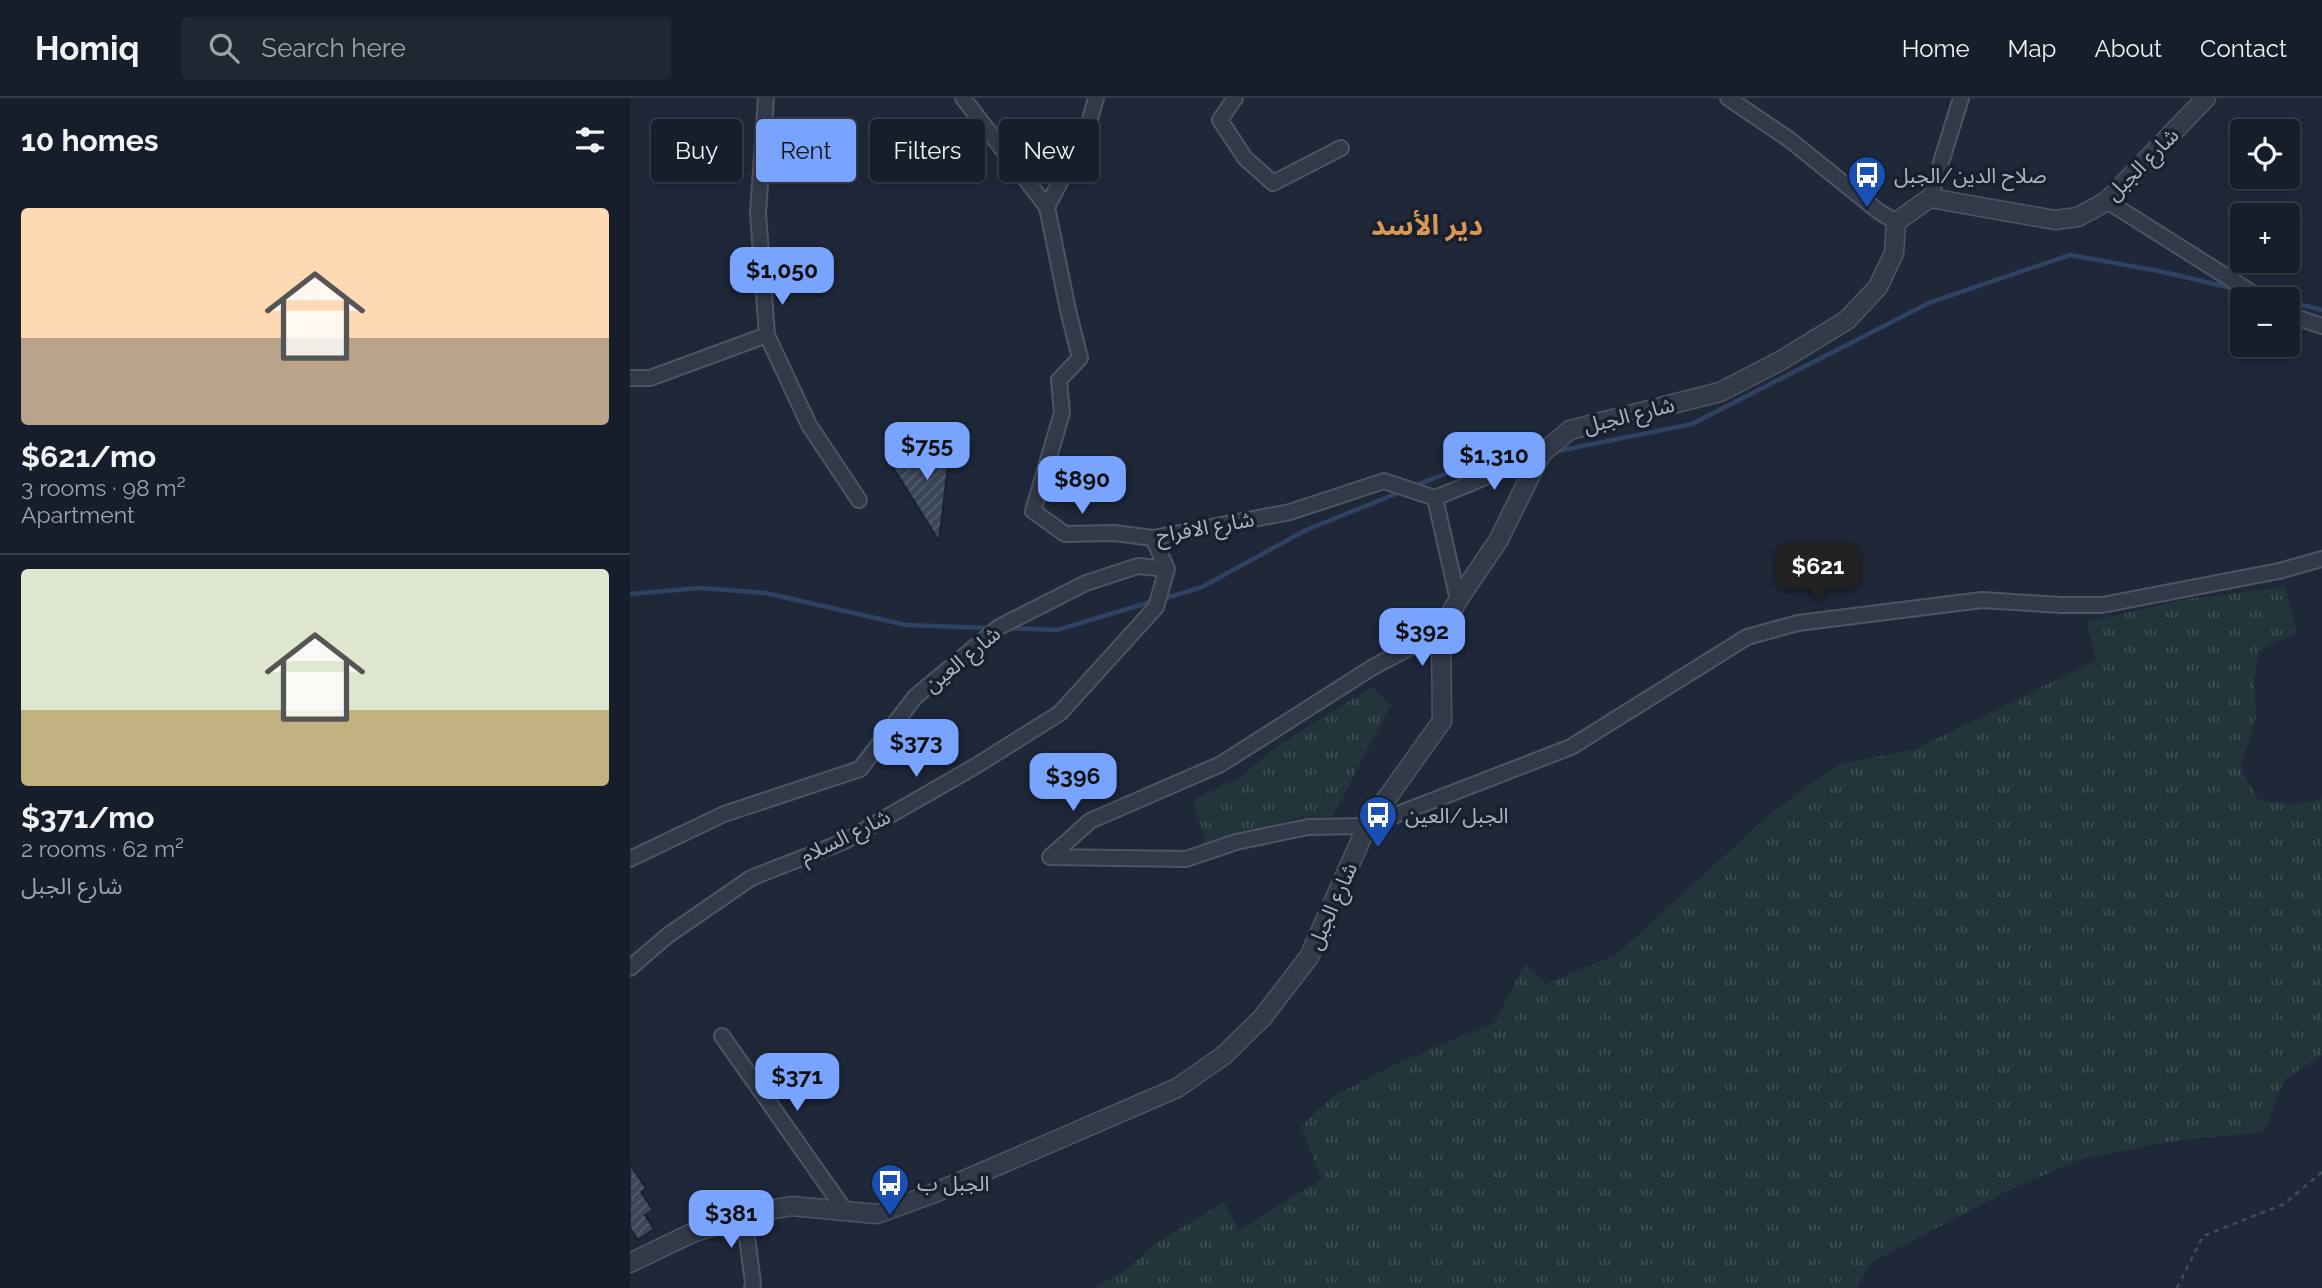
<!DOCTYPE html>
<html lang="en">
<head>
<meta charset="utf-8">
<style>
	:root { --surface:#171e2b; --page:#202733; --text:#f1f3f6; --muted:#9ea2a9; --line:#363c47; --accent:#78a4ff }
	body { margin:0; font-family:Raleway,"Noto Sans Arabic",sans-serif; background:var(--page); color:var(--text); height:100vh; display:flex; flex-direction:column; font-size:26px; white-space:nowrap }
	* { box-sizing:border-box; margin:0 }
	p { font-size:23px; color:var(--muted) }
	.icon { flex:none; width:38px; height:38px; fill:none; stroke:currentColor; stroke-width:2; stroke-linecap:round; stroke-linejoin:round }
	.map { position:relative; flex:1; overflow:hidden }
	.panel { display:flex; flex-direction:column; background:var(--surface); width:630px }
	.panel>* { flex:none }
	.hud { position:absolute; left:21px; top:21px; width:665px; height:63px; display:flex; gap:14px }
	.controls { position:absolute; left:1600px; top:21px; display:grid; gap:14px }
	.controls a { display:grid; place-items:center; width:70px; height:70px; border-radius:7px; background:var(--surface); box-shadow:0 4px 10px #0003,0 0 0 2px var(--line); font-size:35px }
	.price { position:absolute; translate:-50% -60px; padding:0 16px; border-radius:14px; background:var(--accent); color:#111; font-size:23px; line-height:46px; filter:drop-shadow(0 2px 4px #0008) }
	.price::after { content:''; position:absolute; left:50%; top:42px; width:21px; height:16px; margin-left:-10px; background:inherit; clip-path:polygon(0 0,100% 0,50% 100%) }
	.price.on { background:#222; color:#fff }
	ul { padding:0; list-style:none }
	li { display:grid; align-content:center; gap:14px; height:371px; padding:0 21px }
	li+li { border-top:2px solid var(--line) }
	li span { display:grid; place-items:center; height:217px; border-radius:7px; color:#555 }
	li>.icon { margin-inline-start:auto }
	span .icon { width:126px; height:126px; fill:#fffc; stroke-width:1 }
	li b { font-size:30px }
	h2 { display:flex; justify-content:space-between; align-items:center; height:84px; padding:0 21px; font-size:30px }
	.chip { padding:0 24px; border-radius:7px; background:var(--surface); box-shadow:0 4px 10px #0003,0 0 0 2px var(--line); font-size:24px; line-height:63px }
	.chip.on { background:var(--accent); color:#111 }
	header { display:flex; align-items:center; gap:42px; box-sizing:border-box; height:98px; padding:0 35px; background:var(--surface); border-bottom:2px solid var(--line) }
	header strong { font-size:33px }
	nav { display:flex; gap:38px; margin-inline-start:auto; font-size:24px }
	.search { width:490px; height:63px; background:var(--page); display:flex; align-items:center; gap:18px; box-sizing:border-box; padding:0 24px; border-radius:7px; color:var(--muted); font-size:26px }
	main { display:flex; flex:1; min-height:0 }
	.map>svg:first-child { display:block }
	.grass { fill:url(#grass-tufts) }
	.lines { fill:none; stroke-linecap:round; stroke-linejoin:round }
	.stream { stroke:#304261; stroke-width:4.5 }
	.building { fill:url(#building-hatch); stroke:#1a212f; stroke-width:2 }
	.minor-casing { stroke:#4d5564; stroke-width:18 }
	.tertiary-casing { stroke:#4d5564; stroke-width:21 }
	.path { stroke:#3b5154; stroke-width:2.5; stroke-dasharray:5 5; stroke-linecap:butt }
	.minor { stroke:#323a49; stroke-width:14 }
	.tertiary { stroke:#323a49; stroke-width:18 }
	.labels { text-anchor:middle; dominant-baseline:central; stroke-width:7; stroke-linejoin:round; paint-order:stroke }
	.street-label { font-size:21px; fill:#acb5c6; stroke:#181f2d }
	.poi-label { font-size:21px; fill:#acb5c6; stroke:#181f2d; text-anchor:start }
	.district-label { font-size:28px; font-weight:bold; fill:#da9653; stroke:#181f2d }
</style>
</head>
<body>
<header>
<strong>Homiq</strong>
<div class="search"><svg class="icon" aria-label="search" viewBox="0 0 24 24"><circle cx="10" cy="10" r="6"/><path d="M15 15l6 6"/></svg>Search here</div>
<nav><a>Home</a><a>Map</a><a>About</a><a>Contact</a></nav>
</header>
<main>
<section class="panel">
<h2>10 homes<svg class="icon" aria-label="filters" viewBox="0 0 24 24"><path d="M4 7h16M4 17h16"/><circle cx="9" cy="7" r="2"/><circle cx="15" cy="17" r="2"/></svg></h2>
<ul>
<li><span style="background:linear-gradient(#ffd9b3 60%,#b9a48a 0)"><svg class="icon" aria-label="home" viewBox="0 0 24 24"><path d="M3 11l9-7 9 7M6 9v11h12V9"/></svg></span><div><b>$621/mo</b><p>3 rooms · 98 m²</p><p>Apartment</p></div></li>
<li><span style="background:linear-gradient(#dfe7d0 65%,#c2b280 0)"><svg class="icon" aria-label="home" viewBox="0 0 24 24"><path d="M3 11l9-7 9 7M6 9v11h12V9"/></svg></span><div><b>$371/mo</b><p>2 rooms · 62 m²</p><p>شارع الجبل</p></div></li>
</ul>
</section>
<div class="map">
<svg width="1692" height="1190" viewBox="0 0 1692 1190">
	<defs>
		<pattern id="grass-tufts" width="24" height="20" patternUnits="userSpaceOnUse" patternTransform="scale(1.75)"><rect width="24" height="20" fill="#21353a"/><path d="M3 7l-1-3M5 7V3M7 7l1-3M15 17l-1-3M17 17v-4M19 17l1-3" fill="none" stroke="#3f5055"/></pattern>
		<pattern id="building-hatch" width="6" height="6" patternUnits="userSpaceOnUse" patternTransform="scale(1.75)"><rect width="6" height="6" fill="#3a4659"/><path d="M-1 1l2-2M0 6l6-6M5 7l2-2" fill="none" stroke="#545e6f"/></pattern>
	</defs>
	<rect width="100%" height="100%" fill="#1f2839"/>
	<!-- grass -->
	<path class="grass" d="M1655,489l12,46 -38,17 -5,30 2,38 -16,50 19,33 38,3 25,-5v256l-38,25 -20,52 -90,9 -92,18 -71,30 -141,74 -13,25h-763l31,-17 29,-27 70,-42 15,28 82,-51 -20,-53 31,-29 68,-35 94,-39 31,-59 21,20 70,-29 155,-142 68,-49 77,-15 180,-89 -9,-38 95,-22z
		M742,589l19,18 -59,112 -29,-1 -96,29 -14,-45 46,-22 40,-33z"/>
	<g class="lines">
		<!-- stream -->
		<path class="stream" d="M1635,198l13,3
			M1657,203l35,9
			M923,354l139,-28 239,-122 139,-47 89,16 77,18
			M784,388l36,-14 60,-12
			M0,496l69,-6 67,5 140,32 85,3
			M533,501l39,-12 104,-57 97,-39
			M376,530l51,2 97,-29"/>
	</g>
	<!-- building -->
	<path class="building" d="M321,342l-12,101 -47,-75z
		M0,1066l16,24 -5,4 12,18 -8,5 9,14 -16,11 -8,-12z"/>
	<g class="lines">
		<defs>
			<path id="minor" d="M136,0l-8,115 9,122 42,90 50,75
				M333,0l84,109 21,103 12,48 -21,22 3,33 -29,98 32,23 49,-1 39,5 137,-26 94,-31 51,17 23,102
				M605,0l-15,22 25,38 28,25 68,-35
				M1098,0l62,42 88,71 18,11
				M1300,100l31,-100
				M1477,103l155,98
				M417,109l40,-77 9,-32
				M1657,216l35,12
				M0,280h20l117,-43
				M805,400l106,-44
				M811,533l-68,36 -152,97 -131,57 -40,36 136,2 50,-17 72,-15 59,-1 204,-79 176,-110 51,-14 184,-23 79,5h41l177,-34 43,-12
				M0,761l94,-45 136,-45 55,-72 84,-70 87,-44 52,-17 29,3
				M0,870l37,-32 84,-58 94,-37 129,-74 86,-54 96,-106 11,-38 -14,-31
				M92,938l122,173
				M114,1117l9,68 -1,5"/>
			<path id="tertiary" d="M0,1165l62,-30 52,-18 47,-9 86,8 55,-20 245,-106 46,-32 39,-38 47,-61 58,-131 75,-105 -1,-90 17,-31 40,-59 43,-87 29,-24 150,-38 60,-31 67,-41 31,-33 16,-34 2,-31 34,-24 125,22 23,-3 29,-16 99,-103"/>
		</defs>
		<!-- minor casing -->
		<use href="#minor" class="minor-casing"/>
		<!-- tertiary casing -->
		<use href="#tertiary" class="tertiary-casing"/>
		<!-- path -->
		<path class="path" d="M1547,1190l26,-52 81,-32 38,-32"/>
		<!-- minor -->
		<use href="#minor" class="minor"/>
		<!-- tertiary -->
		<use href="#tertiary" class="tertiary"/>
	</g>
	<!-- icons -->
	<defs>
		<symbol id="bus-pin" viewBox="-11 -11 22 30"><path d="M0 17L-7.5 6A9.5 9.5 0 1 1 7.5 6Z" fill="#1a4fb4" stroke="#181f2d"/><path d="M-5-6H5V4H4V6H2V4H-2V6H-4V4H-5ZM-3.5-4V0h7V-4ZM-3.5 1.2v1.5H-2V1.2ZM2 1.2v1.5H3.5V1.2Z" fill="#fff"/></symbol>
	</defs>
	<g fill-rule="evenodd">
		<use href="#bus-pin" x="1215" y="55" width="44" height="60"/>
		<use href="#bus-pin" x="726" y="695" width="44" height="60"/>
		<use href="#bus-pin" x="238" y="1063" width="44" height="60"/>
	</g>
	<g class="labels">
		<!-- street labels -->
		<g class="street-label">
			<text transform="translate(1512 66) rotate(-45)">شارع الجبل</text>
			<text transform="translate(999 317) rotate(-14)">شارع الجبل</text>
			<text transform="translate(575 429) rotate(-10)">شارع الافراح</text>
			<text transform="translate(332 561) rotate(-39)">شارع العين</text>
			<text transform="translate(215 738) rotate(-26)">شارع السلام</text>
			<text transform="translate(702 808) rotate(-66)">شارع الجبل</text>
		</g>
		<!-- poi labels -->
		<g class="poi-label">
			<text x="1264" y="77">صلاح الدين/الجبل</text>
			<text x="775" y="717">الجبل/العين</text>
			<text x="287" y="1085">الجبل ب</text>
		</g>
		<!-- district labels -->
		<g class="district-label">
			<text x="797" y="127">دير الأسد</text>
		</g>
	</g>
</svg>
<div class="controls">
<a><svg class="icon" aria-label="locate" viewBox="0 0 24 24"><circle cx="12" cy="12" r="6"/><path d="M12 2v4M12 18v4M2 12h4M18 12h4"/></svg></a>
<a>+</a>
<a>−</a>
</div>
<b class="price" style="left:152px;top:209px">$1,050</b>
<b class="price" style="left:297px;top:384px">$755</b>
<b class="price" style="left:864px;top:394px">$1,310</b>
<b class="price" style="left:452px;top:418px">$890</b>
<b class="price on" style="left:1188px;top:505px">$621</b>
<b class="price" style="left:792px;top:570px">$392</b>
<b class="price" style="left:286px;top:681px">$373</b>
<b class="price" style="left:443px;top:715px">$396</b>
<b class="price" style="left:167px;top:1015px">$371</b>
<b class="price" style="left:101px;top:1152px">$381</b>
<div class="hud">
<a class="chip">Buy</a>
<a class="chip on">Rent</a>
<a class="chip">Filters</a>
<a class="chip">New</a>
</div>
</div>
</main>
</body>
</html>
